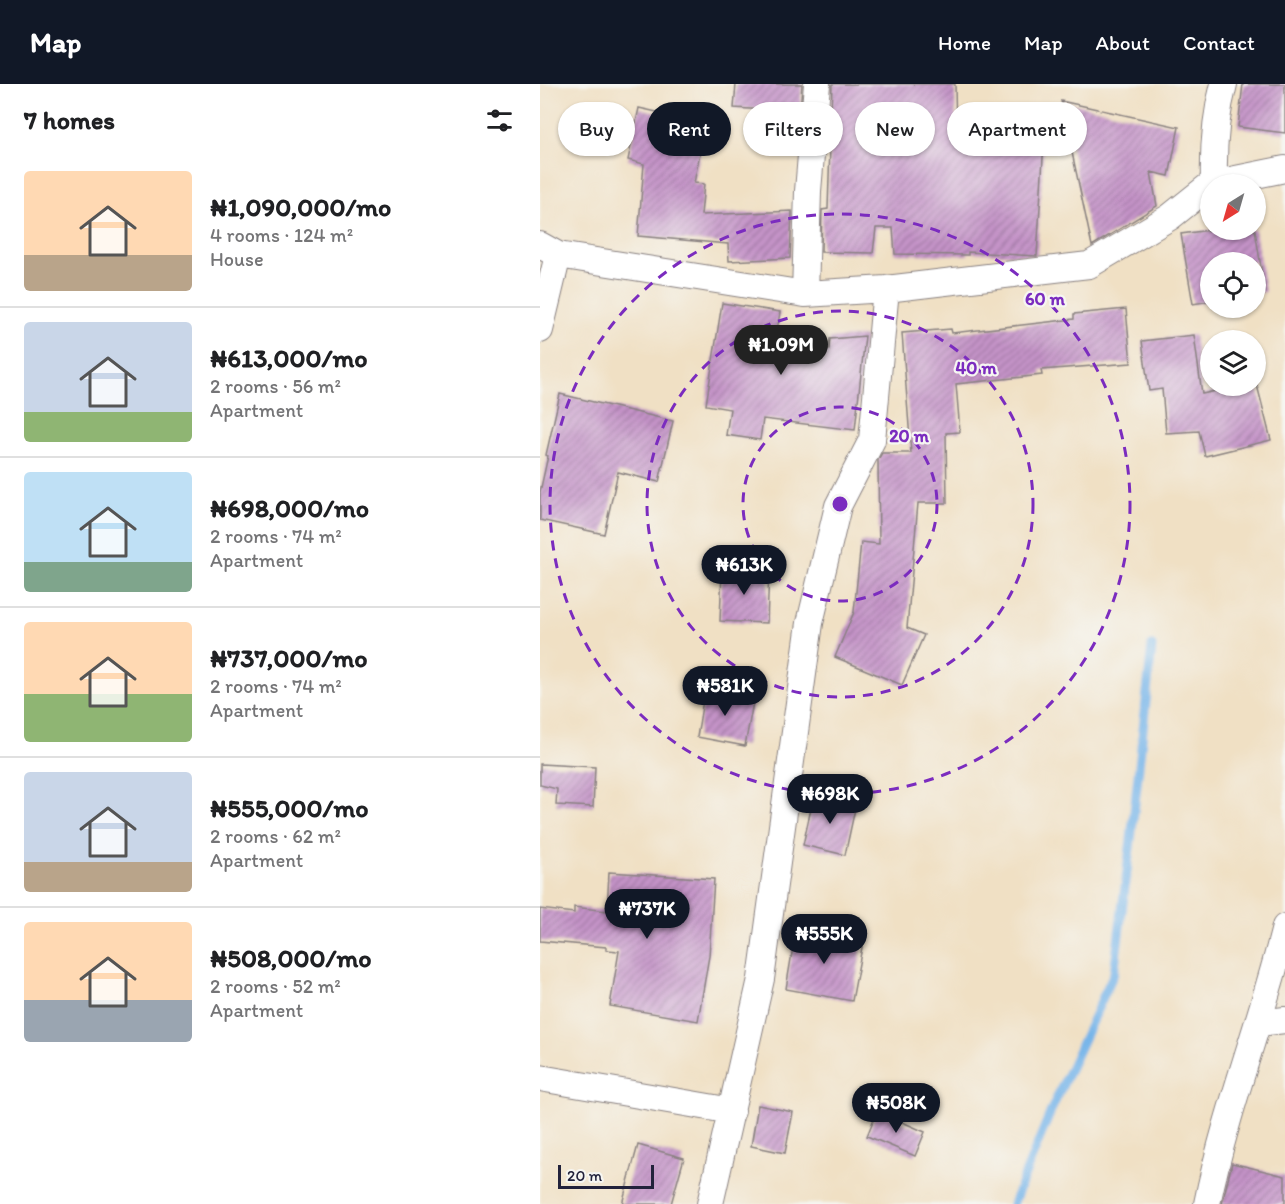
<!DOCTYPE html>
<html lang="en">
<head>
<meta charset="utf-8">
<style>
	:root { --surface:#fff; --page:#f6f6f6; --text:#202124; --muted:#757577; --line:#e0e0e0; --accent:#111827 }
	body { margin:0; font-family:Itim,sans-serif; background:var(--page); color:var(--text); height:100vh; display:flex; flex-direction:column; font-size:22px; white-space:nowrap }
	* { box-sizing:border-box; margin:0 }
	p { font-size:20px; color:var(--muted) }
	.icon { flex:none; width:33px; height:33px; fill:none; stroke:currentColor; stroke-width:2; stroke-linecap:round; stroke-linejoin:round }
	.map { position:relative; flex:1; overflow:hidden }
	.details { display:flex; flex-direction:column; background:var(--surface); width:540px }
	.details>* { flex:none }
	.banner { position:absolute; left:18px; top:18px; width:570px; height:54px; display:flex; gap:12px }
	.needle { width:39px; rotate:217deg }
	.tools { position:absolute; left:660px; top:90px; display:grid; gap:12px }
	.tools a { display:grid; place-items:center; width:66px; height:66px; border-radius:50%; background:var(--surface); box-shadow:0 2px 4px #0004; font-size:30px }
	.scale { position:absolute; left:18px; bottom:15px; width:96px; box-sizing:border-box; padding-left:6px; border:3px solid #22223b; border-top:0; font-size:16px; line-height:21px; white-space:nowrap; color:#22223b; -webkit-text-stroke:4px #f6f6f2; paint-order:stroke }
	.price { position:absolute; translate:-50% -51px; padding:0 14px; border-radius:21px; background:var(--accent); color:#fff; font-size:20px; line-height:39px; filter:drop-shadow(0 2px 3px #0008) }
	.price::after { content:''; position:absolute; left:50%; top:36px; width:18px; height:14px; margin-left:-9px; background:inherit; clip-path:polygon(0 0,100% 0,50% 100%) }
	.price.active { background:#222; color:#fff }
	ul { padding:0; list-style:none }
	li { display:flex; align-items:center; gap:18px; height:150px; padding:0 24px }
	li+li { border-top:2px solid var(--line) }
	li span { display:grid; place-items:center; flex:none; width:168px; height:120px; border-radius:6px; color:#555 }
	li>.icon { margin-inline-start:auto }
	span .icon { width:72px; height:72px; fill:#fffc; stroke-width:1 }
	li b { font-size:26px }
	h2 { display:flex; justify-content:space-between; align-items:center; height:72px; padding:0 24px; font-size:26px }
	.chip { padding:0 21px; border-radius:27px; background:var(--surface); box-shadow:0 2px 4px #0004; font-size:21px; line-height:54px }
	.chip.active { background:var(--accent); color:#fff }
	header { display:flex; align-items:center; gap:36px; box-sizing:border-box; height:84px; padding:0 30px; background:var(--accent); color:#fff }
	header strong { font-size:28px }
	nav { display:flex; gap:33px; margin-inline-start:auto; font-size:21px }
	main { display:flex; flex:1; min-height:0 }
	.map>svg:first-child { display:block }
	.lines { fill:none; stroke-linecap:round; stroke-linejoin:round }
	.stream { stroke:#75b4e9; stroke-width:9 }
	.building { fill:url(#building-hatch) }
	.minor-casing { stroke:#898180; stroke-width:28 }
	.minor { stroke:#fff; stroke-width:26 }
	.ring { fill:none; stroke:#7b2cbf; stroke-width:3; stroke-dasharray:10 8 }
	.centre { fill:#7b2cbf; stroke:#f6f6f2; stroke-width:3 }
	.ring-label { font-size:18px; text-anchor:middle; font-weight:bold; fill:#7b2cbf; stroke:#f6f6f2; stroke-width:4.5; stroke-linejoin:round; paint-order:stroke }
</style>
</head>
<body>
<header>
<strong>Map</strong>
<nav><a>Home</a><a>Map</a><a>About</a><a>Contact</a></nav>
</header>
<main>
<section class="details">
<h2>7 homes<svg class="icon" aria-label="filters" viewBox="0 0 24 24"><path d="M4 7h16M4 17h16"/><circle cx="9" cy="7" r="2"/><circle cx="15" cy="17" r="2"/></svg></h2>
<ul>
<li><span style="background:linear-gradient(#ffd9b3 70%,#b9a48a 0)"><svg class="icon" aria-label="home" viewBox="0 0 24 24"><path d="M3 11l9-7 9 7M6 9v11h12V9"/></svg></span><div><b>₦1,090,000/mo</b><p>4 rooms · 124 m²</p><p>House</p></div></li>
<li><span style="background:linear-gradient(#c9d6e8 75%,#8fb573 0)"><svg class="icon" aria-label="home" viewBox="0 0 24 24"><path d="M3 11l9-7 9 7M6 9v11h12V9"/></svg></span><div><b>₦613,000/mo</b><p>2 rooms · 56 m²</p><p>Apartment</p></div></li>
<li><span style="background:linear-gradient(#bfe0f5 75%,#7fa58c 0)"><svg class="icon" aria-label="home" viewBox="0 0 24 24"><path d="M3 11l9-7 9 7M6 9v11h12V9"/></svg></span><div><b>₦698,000/mo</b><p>2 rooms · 74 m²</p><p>Apartment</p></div></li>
<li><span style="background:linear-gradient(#ffd9b3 60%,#8fb573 0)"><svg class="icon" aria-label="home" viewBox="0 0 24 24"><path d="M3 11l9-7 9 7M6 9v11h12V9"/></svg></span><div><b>₦737,000/mo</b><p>2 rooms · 74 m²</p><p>Apartment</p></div></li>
<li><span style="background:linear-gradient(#c9d6e8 75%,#b9a48a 0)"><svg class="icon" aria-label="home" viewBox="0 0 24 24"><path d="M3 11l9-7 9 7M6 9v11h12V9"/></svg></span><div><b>₦555,000/mo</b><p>2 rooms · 62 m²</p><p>Apartment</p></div></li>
<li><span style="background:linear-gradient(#ffd9b3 65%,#9aa5b1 0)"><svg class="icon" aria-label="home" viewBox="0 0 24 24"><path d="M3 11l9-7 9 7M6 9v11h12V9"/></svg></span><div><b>₦508,000/mo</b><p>2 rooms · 52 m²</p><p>Apartment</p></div></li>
</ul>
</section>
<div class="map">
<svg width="745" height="1120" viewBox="0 0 745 1120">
	<defs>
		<pattern id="building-hatch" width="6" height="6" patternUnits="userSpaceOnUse" patternTransform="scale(1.5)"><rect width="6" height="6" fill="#c493c7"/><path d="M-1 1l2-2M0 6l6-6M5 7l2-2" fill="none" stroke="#9f78a3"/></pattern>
	</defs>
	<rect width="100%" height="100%" fill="#f6f6f2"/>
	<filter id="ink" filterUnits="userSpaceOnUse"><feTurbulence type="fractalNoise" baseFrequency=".0167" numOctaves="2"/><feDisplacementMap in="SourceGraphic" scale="12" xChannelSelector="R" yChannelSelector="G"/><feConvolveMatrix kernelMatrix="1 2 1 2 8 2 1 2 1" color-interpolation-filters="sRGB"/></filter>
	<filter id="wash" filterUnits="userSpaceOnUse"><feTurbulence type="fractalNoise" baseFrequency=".008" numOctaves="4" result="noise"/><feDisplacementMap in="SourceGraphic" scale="24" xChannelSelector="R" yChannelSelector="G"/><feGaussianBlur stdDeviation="1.35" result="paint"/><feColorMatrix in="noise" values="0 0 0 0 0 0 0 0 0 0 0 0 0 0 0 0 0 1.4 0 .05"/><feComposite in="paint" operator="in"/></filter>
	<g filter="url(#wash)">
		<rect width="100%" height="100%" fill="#f0e0c4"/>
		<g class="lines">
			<!-- stream -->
			<path class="stream" d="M473,1120l40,-98 61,-133 17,-133 21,-194"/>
		</g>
		<g id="blocks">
			<!-- building -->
			<path class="building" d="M196,0h66l-2,28 -66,-4z
				M292,0h123l1,51 88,6 -7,115 -69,-4v3l-73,-1 -2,-26h-17l-3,25 -52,-1 1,-42 6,-1z
				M703,0h42v49l-47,-6z
				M521,17l118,26 -10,49 -18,-4 6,34 -65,40z
				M99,24l67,15 -12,60 10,1 -3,31 91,-4 -2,47 -61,3 -1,-17 -90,-8 6,-72 -16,-4z
				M670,146h45l10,62 -9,1v-31h-46v39l-17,3 -12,-70z
				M182,219l58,9 -5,32 54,5 1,-10 35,-3 -10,94 -92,-11 -3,21 -34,-5 4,-26 -24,-4z
				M586,225l5,54 -90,7 1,5 -86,9 4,48 -14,1 1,70h-29l-11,125 17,7 -22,50 -67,-28 19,-45 7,-70 18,2 -1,-84 4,-7h29l-9,-120 49,-4 1,4 122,-14v-5z
				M654,251l8,59 36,-8h18v-5l15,59 -66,16 -6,-25 -33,2 -4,-44 -13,2 -7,-50z
				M20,310l113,27 -14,61 -41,-10 -14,62 -64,-14v-28l8,-36 -2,-1z
				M182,485l47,2 -2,52 -47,-2z
				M165,604l49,9 -9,49 -48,-9z
				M0,680l55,3 -2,40 -37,-2 1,-16 -17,-4z
				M274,711l42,9 -11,51 -42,-10z
				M69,788l105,7 -5,77 -11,65 -88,-15 9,-55 -13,-1v-3l-66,-6v-32l34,4v-6l33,4z
				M256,845l67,13 -11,59 -66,-12z
				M218,1021l35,7 -8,41 -34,-7z
				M337,1027l48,21 -10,24 -48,-20z
				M98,1061l46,13 -13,46h-49z
				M692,1079l53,13v28h-63z"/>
		</g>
	</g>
	<g filter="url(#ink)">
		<use href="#blocks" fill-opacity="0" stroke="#898180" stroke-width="1.5"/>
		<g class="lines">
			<defs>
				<path id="minor" d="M674,98c-1,-33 1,-65 10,-98
					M671,100l74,-15
					M0,161l18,10 247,39 81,-5 203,-24 81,-48 40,-32
					M265,210l3,-103 9,-107
					M0,246l18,-75
					M719,939l26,-3
					M0,994l192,33
					M170,1120l51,-225 49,-356 28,-117 34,-66 14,-151
					M667,1120c19,-94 55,-184 78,-277"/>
			</defs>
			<!-- minor casing -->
			<use href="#minor" class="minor-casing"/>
			<!-- minor -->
			<use href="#minor" class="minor"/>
		</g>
	</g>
	<!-- distance rings -->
	<g class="ring">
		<circle cx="300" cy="420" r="97"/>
		<circle cx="300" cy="420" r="193"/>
		<circle cx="300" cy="420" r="290"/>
	</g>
	<circle cx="300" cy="420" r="9" class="centre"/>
	<g class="ring-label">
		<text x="505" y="221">60 m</text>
		<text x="436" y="290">40 m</text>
		<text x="369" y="358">20 m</text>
	</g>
</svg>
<div class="tools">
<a><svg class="needle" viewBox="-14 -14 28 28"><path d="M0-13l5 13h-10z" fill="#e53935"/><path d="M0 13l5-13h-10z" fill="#757577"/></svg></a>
<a><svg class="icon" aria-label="locate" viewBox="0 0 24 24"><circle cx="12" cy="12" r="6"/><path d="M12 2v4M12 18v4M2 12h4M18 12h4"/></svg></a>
<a><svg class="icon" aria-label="layers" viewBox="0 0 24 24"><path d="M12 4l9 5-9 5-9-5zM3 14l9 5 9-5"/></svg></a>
</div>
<div class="scale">20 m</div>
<b class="price active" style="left:241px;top:292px">₦1.09M</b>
<b class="price" style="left:204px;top:512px">₦613K</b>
<b class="price" style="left:185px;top:633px">₦581K</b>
<b class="price" style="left:290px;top:741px">₦698K</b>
<b class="price" style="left:107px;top:856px">₦737K</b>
<b class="price" style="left:284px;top:881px">₦555K</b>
<b class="price" style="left:356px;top:1050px">₦508K</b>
<div class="banner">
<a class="chip">Buy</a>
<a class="chip active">Rent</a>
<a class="chip">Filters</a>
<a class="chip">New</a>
<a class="chip">Apartment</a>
</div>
</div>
</main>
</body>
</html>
